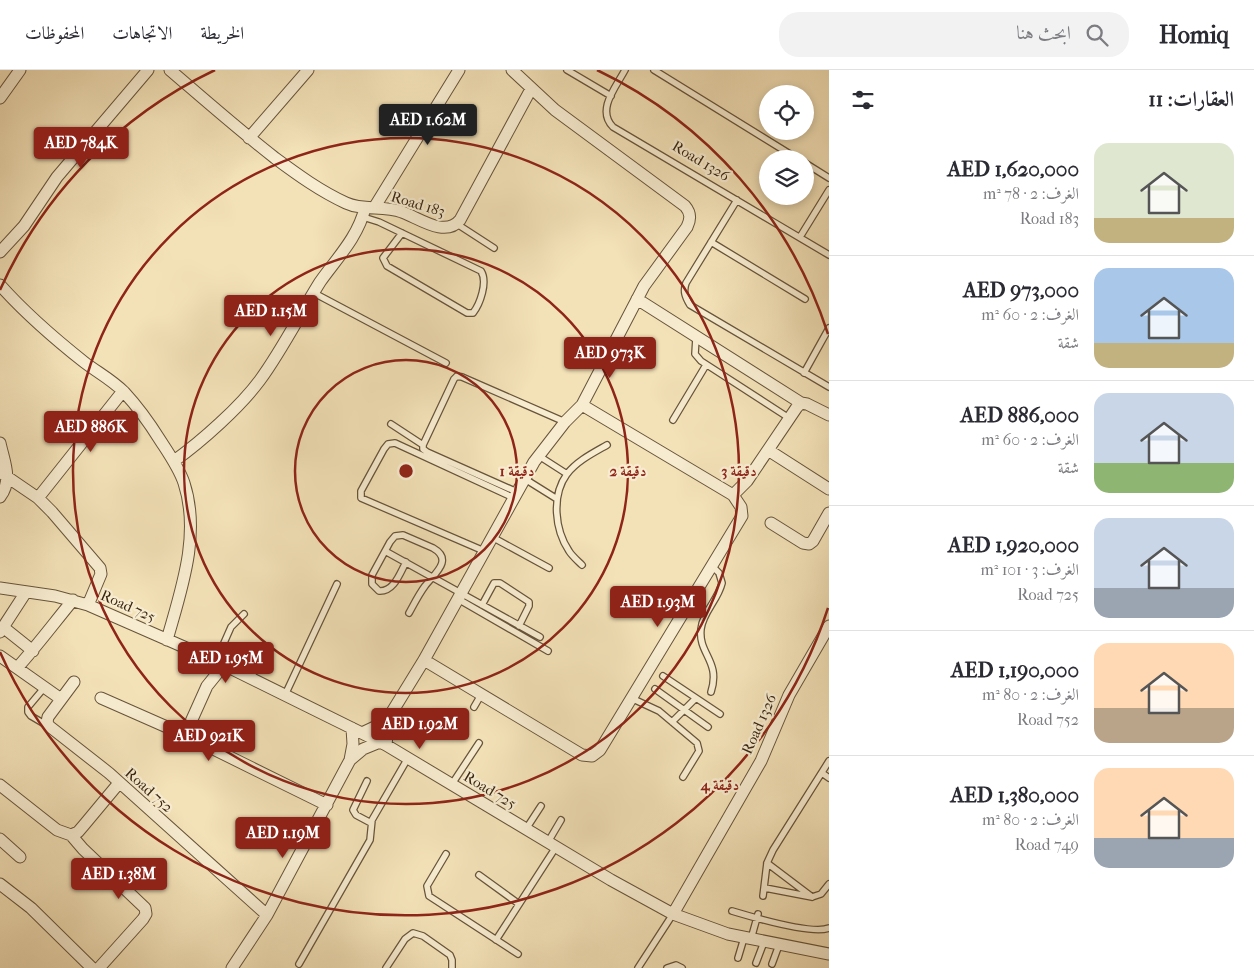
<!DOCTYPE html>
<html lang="ar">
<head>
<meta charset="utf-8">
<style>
	:root { --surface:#fff; --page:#f2f2f3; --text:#2b2b33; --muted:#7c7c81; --line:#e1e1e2; --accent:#8f2418 }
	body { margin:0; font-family:"IM FELL French Canon",Amiri,serif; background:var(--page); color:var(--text); direction:rtl; height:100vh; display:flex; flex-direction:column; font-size:19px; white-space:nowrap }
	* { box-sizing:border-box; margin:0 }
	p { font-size:16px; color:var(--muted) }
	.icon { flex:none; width:28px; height:28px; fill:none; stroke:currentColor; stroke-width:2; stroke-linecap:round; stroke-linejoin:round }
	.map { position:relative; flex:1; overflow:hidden; direction:ltr }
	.drawer { display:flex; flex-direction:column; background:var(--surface); width:425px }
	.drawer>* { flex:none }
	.tools { position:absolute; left:759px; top:15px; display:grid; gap:10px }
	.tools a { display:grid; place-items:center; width:55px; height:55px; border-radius:50%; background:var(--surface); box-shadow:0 2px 8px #0003; font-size:25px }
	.price { position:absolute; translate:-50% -42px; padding:0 11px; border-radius:5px; background:var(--accent); color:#fff; font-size:16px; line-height:32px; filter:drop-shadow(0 1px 2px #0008) }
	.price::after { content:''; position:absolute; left:50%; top:30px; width:15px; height:11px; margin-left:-8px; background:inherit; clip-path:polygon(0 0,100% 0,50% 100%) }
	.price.active { background:#222; color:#fff }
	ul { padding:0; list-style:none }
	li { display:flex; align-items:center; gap:15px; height:125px; padding:0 20px }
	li+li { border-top:1px solid var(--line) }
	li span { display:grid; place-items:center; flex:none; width:140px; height:100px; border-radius:15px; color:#555 }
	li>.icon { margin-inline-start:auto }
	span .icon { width:60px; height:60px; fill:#fffc; stroke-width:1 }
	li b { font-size:21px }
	h2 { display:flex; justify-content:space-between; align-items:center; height:60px; padding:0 20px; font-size:21px }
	header { display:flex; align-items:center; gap:30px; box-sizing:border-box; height:70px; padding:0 25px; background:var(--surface); border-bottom:1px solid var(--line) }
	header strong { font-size:24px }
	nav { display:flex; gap:28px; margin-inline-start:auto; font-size:18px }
	.search { width:350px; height:45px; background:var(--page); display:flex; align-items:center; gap:12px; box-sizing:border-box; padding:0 18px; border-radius:20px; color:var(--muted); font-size:19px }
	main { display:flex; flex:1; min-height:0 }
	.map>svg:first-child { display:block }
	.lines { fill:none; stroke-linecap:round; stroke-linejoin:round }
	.service-casing { stroke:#67543b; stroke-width:8 }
	.minor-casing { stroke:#67543b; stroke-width:13 }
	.service { stroke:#f7ecd0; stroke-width:5.5 }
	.minor { stroke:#f7ecd0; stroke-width:11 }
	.ring { fill:none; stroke:#8f2418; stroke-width:2.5 }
	.labels { text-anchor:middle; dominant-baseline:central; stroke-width:4.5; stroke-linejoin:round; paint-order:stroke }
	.street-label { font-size:15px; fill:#382512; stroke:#f7ecd0 }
	.centre { fill:#8f2418; stroke:#f7ecd0; stroke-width:2.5 }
	.ring-label { font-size:15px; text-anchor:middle; font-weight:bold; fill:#8f2418; stroke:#f7ecd0; stroke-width:4.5; stroke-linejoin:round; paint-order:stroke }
</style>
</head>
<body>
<header>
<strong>Homiq</strong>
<div class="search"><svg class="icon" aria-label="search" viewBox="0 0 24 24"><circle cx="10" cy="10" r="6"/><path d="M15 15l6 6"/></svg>ابحث هنا</div>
<nav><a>الخريطة</a><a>الاتجاهات</a><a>المحفوظات</a></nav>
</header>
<main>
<section class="drawer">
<h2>العقارات: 11<svg class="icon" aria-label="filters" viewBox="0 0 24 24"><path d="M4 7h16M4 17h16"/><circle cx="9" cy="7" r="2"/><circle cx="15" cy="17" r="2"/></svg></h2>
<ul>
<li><span style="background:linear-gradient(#dfe7d0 75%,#c2b280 0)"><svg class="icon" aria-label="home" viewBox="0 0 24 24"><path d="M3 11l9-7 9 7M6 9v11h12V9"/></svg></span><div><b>AED 1,620,000</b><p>الغرف: 2 · 78 m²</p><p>Road 183</p></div></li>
<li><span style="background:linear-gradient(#a9c7e8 75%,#c2b280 0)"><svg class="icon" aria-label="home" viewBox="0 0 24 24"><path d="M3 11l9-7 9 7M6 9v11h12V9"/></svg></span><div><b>AED 973,000</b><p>الغرف: 2 · 60 m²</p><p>شقة</p></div></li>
<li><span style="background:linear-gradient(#c9d6e8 70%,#8fb573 0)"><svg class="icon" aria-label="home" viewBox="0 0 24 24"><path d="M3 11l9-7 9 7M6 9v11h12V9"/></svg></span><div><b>AED 886,000</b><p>الغرف: 2 · 60 m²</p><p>شقة</p></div></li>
<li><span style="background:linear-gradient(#c9d6e8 70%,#9aa5b1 0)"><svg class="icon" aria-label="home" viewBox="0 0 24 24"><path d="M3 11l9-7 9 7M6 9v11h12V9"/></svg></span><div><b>AED 1,920,000</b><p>الغرف: 3 · 101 m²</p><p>Road 725</p></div></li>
<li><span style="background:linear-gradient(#ffd9b3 65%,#b9a48a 0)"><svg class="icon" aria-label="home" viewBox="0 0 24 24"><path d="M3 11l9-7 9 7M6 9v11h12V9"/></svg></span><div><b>AED 1,190,000</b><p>الغرف: 2 · 80 m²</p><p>Road 752</p></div></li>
<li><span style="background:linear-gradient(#ffd9b3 70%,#9aa5b1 0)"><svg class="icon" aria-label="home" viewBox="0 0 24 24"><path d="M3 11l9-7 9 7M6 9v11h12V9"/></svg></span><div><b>AED 1,380,000</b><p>الغرف: 2 · 80 m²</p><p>Road 749</p></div></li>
</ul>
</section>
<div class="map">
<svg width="829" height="898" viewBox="0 0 829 898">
	<rect width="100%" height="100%" fill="#f3e1b7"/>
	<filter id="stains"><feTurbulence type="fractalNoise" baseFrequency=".004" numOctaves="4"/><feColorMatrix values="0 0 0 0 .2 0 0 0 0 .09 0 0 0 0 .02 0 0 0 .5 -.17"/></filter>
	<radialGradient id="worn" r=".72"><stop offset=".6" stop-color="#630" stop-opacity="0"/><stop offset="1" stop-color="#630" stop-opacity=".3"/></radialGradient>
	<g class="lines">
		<defs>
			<path id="service" d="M567,0l44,26
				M625,0c-9,17 -29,40 -12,57l216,128
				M654,0l144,89
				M805,93l24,15
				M737,130l-51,83c-3,8 -1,14 4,22l139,82
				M363,147l16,5 102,49c7,11 -1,33 -8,42h-6l-80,-47 -4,-8 19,-25
				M457,154l37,24
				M800,167l29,-47
				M711,172l94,57
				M314,223l132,70
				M696,268l-1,16 6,7 88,57
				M804,303l25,-45
				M673,350l33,-55
				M391,354l32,21
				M539,386l28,18
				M525,409l32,20
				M517,422l-90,-40 -4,-3v-4l31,-66 3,-3 5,1 103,45
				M492,467l57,31
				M385,481l155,86
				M484,481l-123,-53v-7l23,-42 4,-5 7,-1 119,55
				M406,492c-6,11 -12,30 -27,29l-7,-7v-9l18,-33 5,-6 8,-1 30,13c21,12 1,26 -8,38 -6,8 -11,18 -16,27
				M582,495c-4,-4 -10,-9 -13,-14 -14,-21 -18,-55 -2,-77 10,-13 26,-21 40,-29
				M458,529l90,52
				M482,535l12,-22h6l29,19v4l-10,20
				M216,591l15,-34 13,-13
				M663,606l57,38
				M251,608l9,-19
				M44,618l-16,19v5l3,4 17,10
				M655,619l53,38
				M711,622c10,-31 -13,-38 -10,-63 2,-17 17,-29 21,-46l-3,-10 -7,-7
				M285,625l52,-111
				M631,628l28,13 38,32 2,8 -16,26
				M474,637l7,-12
				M672,652l23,-23
				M822,703l7,5
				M367,711l-14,29 3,5 15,8
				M452,714l27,-41
				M526,759l15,-23
				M548,772l13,-22
				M446,784l-19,32 2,10 89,58
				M767,793l45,34
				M479,805l40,29
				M765,818l47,9 9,-3 8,-10
				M763,826l4,-33 6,-13 56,-89
				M732,841c20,6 80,24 97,17
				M751,869l7,-25
				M496,870l60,-93
				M738,888l6,-20
				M756,893l8,-21
				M299,894l71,-124 2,-20 36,-62
				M772,894l7,-19
				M386,898l19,-29 8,-6 10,3 27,19 2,5v8
				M638,898l35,-54
				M667,898l9,-3 6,3"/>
			<path id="minor" d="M170,0c35,30 69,60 105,88 23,17 45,33 71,45 17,8 38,2 56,9 17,6 43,26 58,8l71,-131
				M0,28l20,-28
				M249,68l59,-68
				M374,138l85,-138
				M0,182l24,-26 33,-49 91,-107
				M0,215c25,28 55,54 84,77 13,10 28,18 40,30 13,14 26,32 36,48 9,14 19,28 24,43 17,52 -3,107 -17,157
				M637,229l164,104
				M0,373c4,19 13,37 0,54
				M768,380l61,39
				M174,391c28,-20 66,-54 86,-81 22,-30 40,-66 60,-98 17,-24 38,-45 45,-74
				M0,402l38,26 14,14 48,56 1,6 -13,31
				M733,425l14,-14 50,-74 4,-4 6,1 22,11
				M38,428l85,-107
				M771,453l32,20 6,1 4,-3 16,-28
				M0,518l55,8 33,9 128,56 170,84 225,135 62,34 55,20 101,20
				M3,557l30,24
				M0,562l26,-40
				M0,586l61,43
				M424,590l158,95 10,1 8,-6 142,-234 -1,-9 -8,-12 -151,-90
				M17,598c20,-22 37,-45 56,-68
				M74,612l-26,35 -1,5 2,4 60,47 158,142
				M101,628l84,37 142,70
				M362,663l17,-8 10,-8 35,-57 110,-198 31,-40 17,-17 62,-119 43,-59c4,-8 4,-14 -2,-21l-130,-96 -43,-40
				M185,665l22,-49 17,-21
				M386,675l3,-28
				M350,690l13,-11 17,-7
				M0,715l57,45 14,5 7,-3 6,-7 35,-42
				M71,765l12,14 62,59 1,6 -3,5 -44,49
				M0,769l20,18
				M0,814l31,24 61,60
				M673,844l88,-153 28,-66 40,-69
				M232,898l35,-53 83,-155 3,-16 -1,-16"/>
		</defs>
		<!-- service casing -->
		<use href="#service" class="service-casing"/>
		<!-- minor casing -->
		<use href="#minor" class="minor-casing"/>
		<!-- service -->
		<use href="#service" class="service"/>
		<!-- minor -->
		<use href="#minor" class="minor"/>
	</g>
	<!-- distance rings -->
	<g class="ring">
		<circle cx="406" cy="401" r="111"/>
		<circle cx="406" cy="401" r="222"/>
		<circle cx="406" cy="401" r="333"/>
		<path d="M828 538A444 444 0 0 1 0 582M0 220A444 444 0 0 1 215 0M597 0A444 444 0 0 1 828 264"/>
	</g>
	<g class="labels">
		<!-- street labels -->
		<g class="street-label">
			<text transform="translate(701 91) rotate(31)">Road 1326</text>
			<text transform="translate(418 134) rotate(17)">Road 183</text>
			<text transform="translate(128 536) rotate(24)">Road 725</text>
			<text transform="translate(759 654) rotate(-66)">Road 1326</text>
			<text transform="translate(149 720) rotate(42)">Road 752</text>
			<text transform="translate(490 720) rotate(31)">Road 725</text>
		</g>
	</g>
	<circle cx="406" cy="401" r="8" class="centre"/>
	<g class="ring-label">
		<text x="517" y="406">1 دقيقة</text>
		<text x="628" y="406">2 دقيقة</text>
		<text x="739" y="406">3 دقيقة</text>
		<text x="720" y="720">4 دقيقة</text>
	</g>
	<rect width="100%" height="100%" filter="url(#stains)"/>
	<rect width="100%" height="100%" fill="url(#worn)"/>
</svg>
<div class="tools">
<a><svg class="icon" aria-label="locate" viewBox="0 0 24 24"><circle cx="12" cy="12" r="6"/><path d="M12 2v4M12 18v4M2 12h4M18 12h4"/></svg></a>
<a><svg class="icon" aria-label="layers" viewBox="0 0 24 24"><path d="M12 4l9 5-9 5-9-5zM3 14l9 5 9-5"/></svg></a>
</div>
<b class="price active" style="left:428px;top:76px">AED 1.62M</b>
<b class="price" style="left:81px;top:99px">AED 784K</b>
<b class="price" style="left:271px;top:267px">AED 1.15M</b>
<b class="price" style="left:610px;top:309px">AED 973K</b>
<b class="price" style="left:91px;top:383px">AED 886K</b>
<b class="price" style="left:658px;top:558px">AED 1.93M</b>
<b class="price" style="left:226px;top:614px">AED 1.95M</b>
<b class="price" style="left:420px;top:680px">AED 1.92M</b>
<b class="price" style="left:209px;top:692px">AED 921K</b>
<b class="price" style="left:283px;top:789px">AED 1.19M</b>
<b class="price" style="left:119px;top:830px">AED 1.38M</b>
</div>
</main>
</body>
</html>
